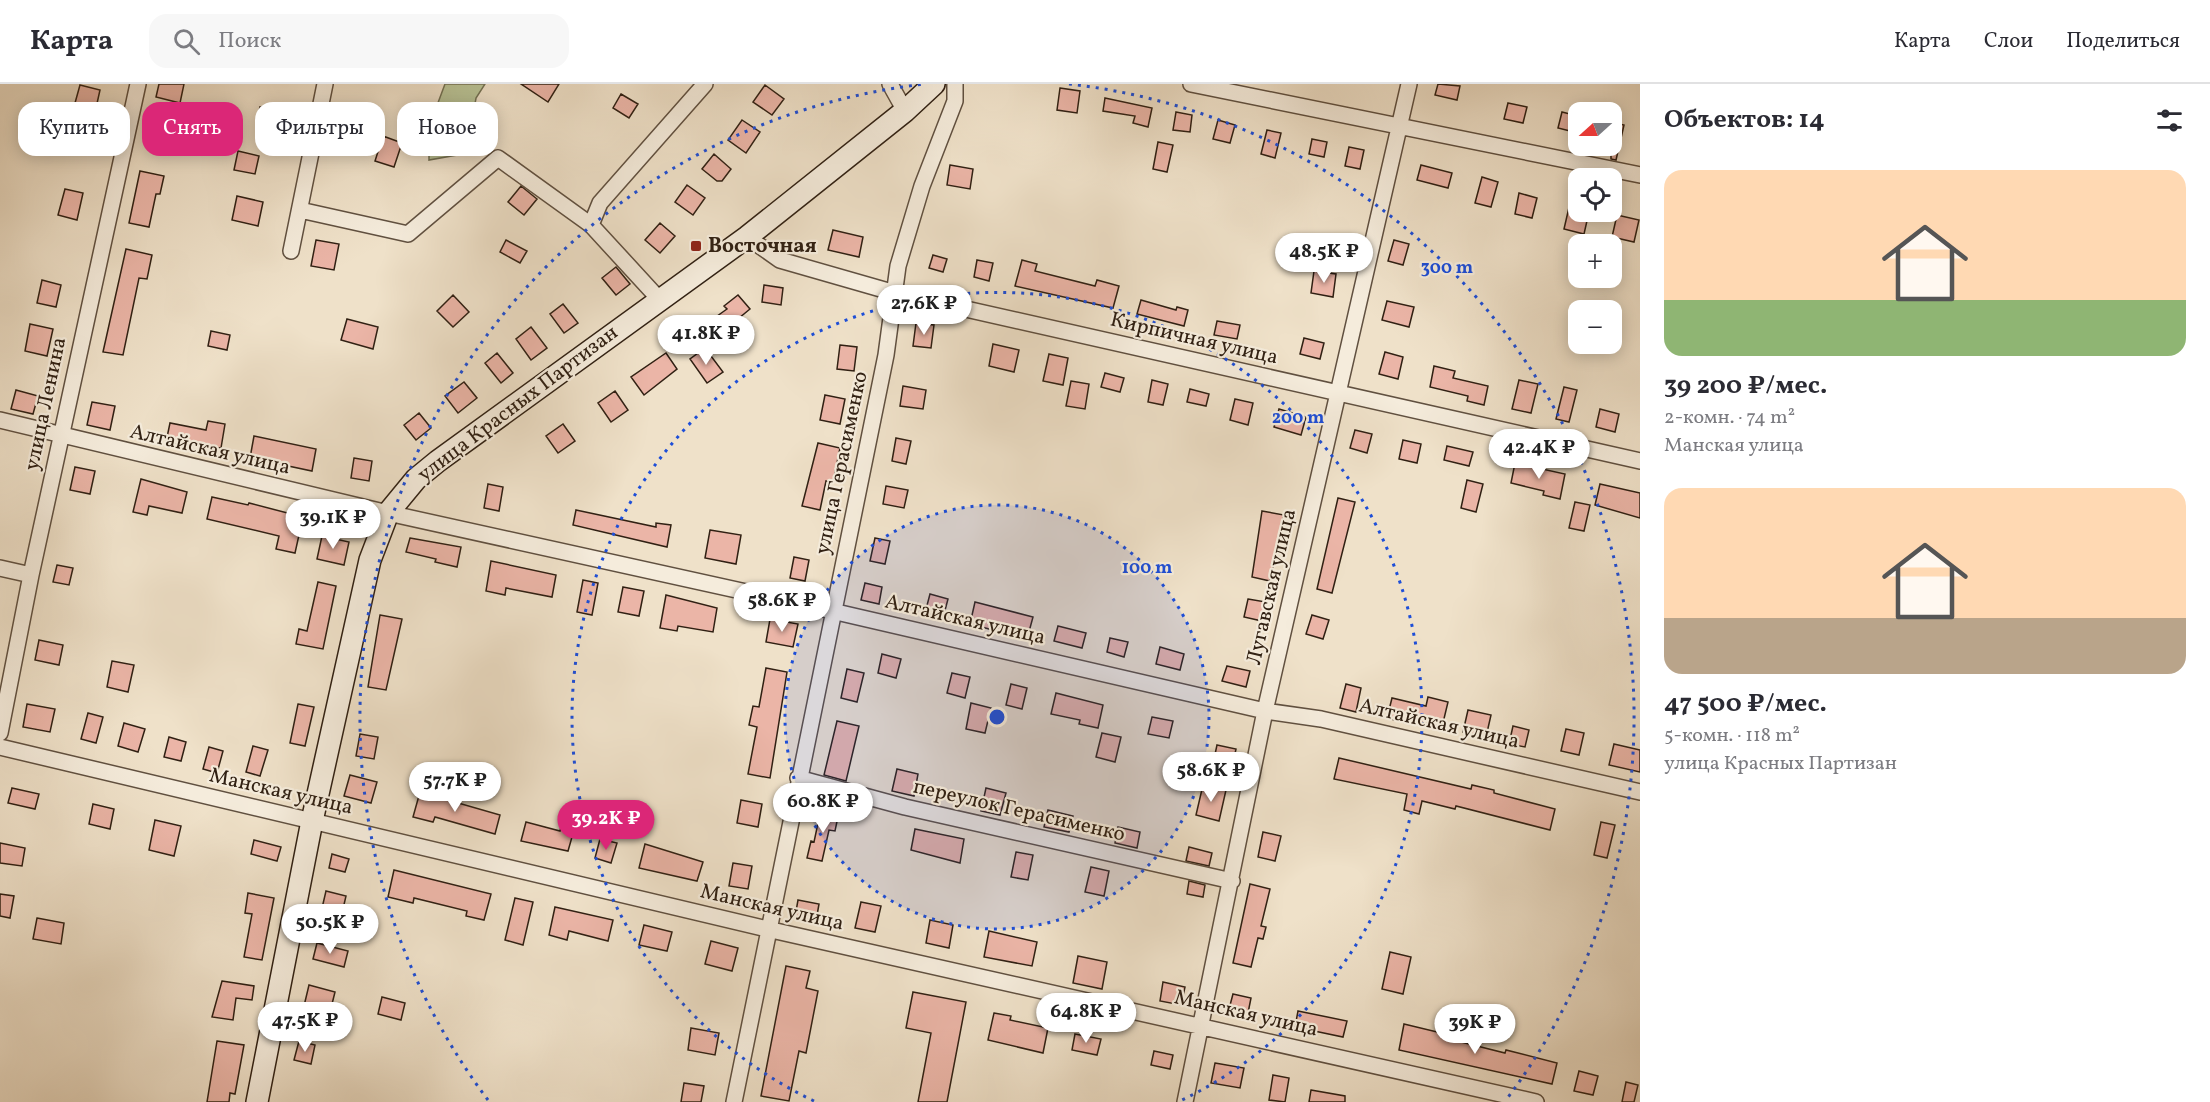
<!DOCTYPE html>
<html lang="ru">
<head>
<meta charset="utf-8">
<style>
	:root { --surface:#fff; --page:#f7f7f7; --text:#2b2b33; --muted:#7c7c81; --line:#e1e1e2; --accent:#db2777 }
	body { margin:0; font-family:Vollkorn,serif; background:var(--page); color:var(--text); height:100vh; display:flex; flex-direction:column; font-size:22px; white-space:nowrap }
	* { box-sizing:border-box; margin:0 }
	p { font-size:20px; color:var(--muted) }
	.icon { flex:none; width:33px; height:33px; fill:none; stroke:currentColor; stroke-width:2; stroke-linecap:round; stroke-linejoin:round }
	.map { position:relative; flex:1; overflow:hidden }
	.drawer { display:flex; flex-direction:column; background:var(--surface); width:570px }
	.drawer>* { flex:none }
	.hud { position:absolute; left:18px; top:18px; width:570px; height:54px; display:flex; gap:12px }
	.needle { width:39px; rotate:249deg }
	.controls { position:absolute; left:1568px; top:18px; display:grid; gap:12px }
	.controls a { display:grid; place-items:center; width:54px; height:54px; border-radius:12px; background:var(--surface); box-shadow:0 3px 15px #0003; font-size:30px }
	.price { position:absolute; translate:-50% -51px; padding:0 14px; border-radius:21px; background:#fff; color:#222; font-size:20px; line-height:39px; filter:drop-shadow(0 2px 3px #0008) }
	.price::after { content:''; position:absolute; left:50%; top:36px; width:18px; height:14px; margin-left:-9px; background:inherit; clip-path:polygon(0 0,100% 0,50% 100%) }
	.price.on { background:var(--accent); color:#fff }
	ul { padding:0; list-style:none }
	li { display:grid; align-content:center; gap:12px; height:318px; padding:0 24px }
	li span { display:grid; place-items:center; height:186px; border-radius:18px; color:#555 }
	li>.icon { margin-inline-start:auto }
	span .icon { width:108px; height:108px; fill:#fffc; stroke-width:1 }
	li b { font-size:26px }
	h2 { display:flex; justify-content:space-between; align-items:center; height:72px; padding:0 24px; font-size:26px }
	.pill { padding:0 21px; border-radius:18px; background:var(--surface); box-shadow:0 3px 15px #0003; font-size:21px; line-height:54px }
	.pill.on { background:var(--accent); color:#fff }
	header { display:flex; align-items:center; gap:36px; box-sizing:border-box; height:84px; padding:0 30px; background:var(--surface); border-bottom:2px solid var(--line) }
	header strong { font-size:28px }
	nav { display:flex; gap:33px; margin-inline-start:auto; font-size:21px }
	.search { width:420px; height:54px; background:var(--page); display:flex; align-items:center; gap:15px; box-sizing:border-box; padding:0 21px; border-radius:18px; color:var(--muted); font-size:22px }
	main { display:flex; flex:1; min-height:0 }
	.map>svg:first-child { display:block }
	.green { fill:#b9c396; stroke:#747254; stroke-width:1.5 }
	.building { fill:#ebb5a7; stroke:#302013; stroke-width:1.5 }
	.lines { fill:none; stroke-linecap:round; stroke-linejoin:round }
	.street-casing { stroke:#605040; stroke-width:18 }
	.secondary-casing { stroke:#302013; stroke-width:24 }
	.street { stroke:#f5ecdc; stroke-width:15 }
	.secondary { stroke:#f5ecdc; stroke-width:21 }
	.ring { fill:none; stroke:#1d4ed8; stroke-width:3; stroke-dasharray:3 6 }
	.poi-dot { fill:#8f2418; stroke:#f5ecdc; stroke-width:2 }
	.labels { text-anchor:middle; dominant-baseline:central; stroke-width:4.5; stroke-linejoin:round; paint-order:stroke }
	.poi-label { font-size:21px; font-weight:bold; fill:#302013; stroke:#f5ecdc; text-anchor:start }
	.street-label { font-size:21px; fill:#302013; stroke:#f5ecdc }
	.centre { fill:#1d4ed8; stroke:#f5ecdc; stroke-width:3 }
	.ring-label { font-size:18px; text-anchor:middle; font-weight:bold; fill:#1d4ed8; stroke:#f5ecdc; stroke-width:4.5; stroke-linejoin:round; paint-order:stroke }
</style>
</head>
<body>
<header>
<strong>Карта</strong>
<div class="search"><svg class="icon" aria-label="search" viewBox="0 0 24 24"><circle cx="10" cy="10" r="6"/><path d="M15 15l6 6"/></svg>Поиск</div>
<nav><a>Карта</a><a>Слои</a><a>Поделиться</a></nav>
</header>
<main>
<div class="map">
<svg width="1640" height="1018" viewBox="0 0 1640 1018">
	<rect width="100%" height="100%" fill="#efe1c9"/>
	<filter id="stains"><feTurbulence type="fractalNoise" baseFrequency=".00333" numOctaves="4"/><feColorMatrix values="0 0 0 0 .2 0 0 0 0 .09 0 0 0 0 .02 0 0 0 .5 -.17"/></filter>
	<radialGradient id="worn" r=".72"><stop offset=".6" stop-color="#630" stop-opacity="0"/><stop offset="1" stop-color="#630" stop-opacity=".3"/></radialGradient>
	<!-- green -->
	<path class="green" d="M445,0h40l-9,14 -6,35 -13,22 -28,5v-33z"/>
	<!-- building -->
	<path class="building" d="M159,0h25l-4,19 -24,-6z
		M521,0h38l-11,18z
		M1438,0l22,2 -3,14 -22,-5z
		M80,1l20,5 -4,18 -21,-5z
		M765,1l19,14 -12,16 -19,-13z
		M1060,4l20,3 -3,22 -20,-3z
		M621,10l17,10 -9,14 -16,-10z
		M1105,14l47,10 -4,19 -15,-4 2,-7 -32,-5z
		M1508,19l19,4 -4,16 -19,-4z
		M260,23l22,5 -3,15 -22,-4z
		M1176,28l16,3 -2,17 -17,-2z
		M1562,28l16,4v17l-20,-5z
		M742,36l18,12 -14,21 -18,-13z
		M1218,36l17,5 -5,18 -17,-4z
		M151,37l27,6 -4,21 -27,-6z
		M1611,38l13,3 -8,35 -5,-1z
		M1267,46l14,3 -6,25 -14,-4z
		M383,52l19,7 -8,24 -19,-6z
		M1312,55l15,3 -3,15 -15,-3z
		M1158,58l15,3 -6,27 -14,-3z
		M1349,63l15,3 -4,19 -15,-3z
		M238,67l21,5 -4,18 -21,-4z
		M714,70l17,15 -9,12h-5l-15,-12z
		M950,81l23,4 -3,20 -23,-4z
		M1421,81l31,8 -4,15 -31,-8z
		M140,87l24,5 -4,18h-4l-7,33 -20,-4z
		M1482,93l16,5 -7,25 -16,-4z
		M687,101l18,13 -12,17 -18,-13z
		M521,102l16,13 -13,16 -16,-13z
		M65,105l18,4 -6,27 -19,-5z
		M1573,106h5v22h11l-5,22 -20,-5z
		M1519,109l18,5 -5,20 -17,-4z
		M237,112l26,6 -5,24 -26,-6z
		M1617,131l22,5 -5,22 -22,-5z
		M660,139l15,13 -15,17 -15,-13z
		M833,146l30,7 -4,20 -31,-7z
		M316,156l23,4 -5,26 -23,-4z
		M506,156l21,11 -7,12 -20,-11z
		M1394,156l15,4 -6,21 -15,-4z
		M126,165l26,6 -5,24 -8,-1 -16,77 -20,-3z
		M933,171l14,4 -4,13 -14,-4z
		M977,176l16,3 -4,18 -15,-4z
		M1022,176l15,4 -2,7 60,15 2,-6 22,6 -6,22 -98,-22z
		M616,183l14,17 -14,11 -14,-17z
		M1314,187l22,3 -3,23 -22,-4z
		M42,196l19,5 -5,22 -19,-4z
		M764,201l19,3 -2,17 -19,-3z
		M453,211l16,17 -16,15 -16,-16z
		M738,211l12,14 -23,19 2,3 -13,8 -10,-15 21,-15 -3,-3z
		M1141,216l35,10 1,-3 11,3 -4,16 -47,-12z
		M1387,217l27,6 -5,20 -27,-7z
		M563,220l15,19 -14,10 -14,-19z
		M347,235l31,8 -5,22 -32,-9z
		M1217,237l23,4 -3,14 -23,-4z
		M916,239l18,2 -3,23 -18,-2z
		M30,240l23,5 -6,27 -22,-5z
		M531,243l16,21 -16,12 -15,-21z
		M211,247l19,4 -3,15 -19,-4z
		M1304,254l20,5 -4,16 -20,-5z
		M993,260l26,6 -5,22 -25,-6z
		M840,261l17,2 -3,24 -17,-2z
		M705,264l18,24 -16,11 -17,-24z
		M1385,268l18,5 -5,22 -19,-5z
		M497,269l16,20 -12,10 -16,-20z
		M666,269l11,16 -33,26 -13,-18z
		M1049,270l19,4 -5,27 -20,-4z
		M1434,282l21,5 -2,7 35,8 -4,19 -17,-4 1,-5 -38,-9z
		M1105,289l19,5 -4,14 -19,-5z
		M1152,296l16,4 -5,21 -15,-3z
		M1519,296l19,4 -7,29 -19,-4z
		M1071,297l18,3 -4,25 -19,-3z
		M464,298l13,16 -19,15 -13,-17z
		M903,302l23,4 -3,19 -23,-3z
		M1564,303l13,3 -8,32 -13,-3z
		M1190,305l19,5 -3,12 -19,-4z
		M16,306l22,6 -5,18 -22,-5z
		M615,307l13,19 -17,12 -13,-19z
		M825,311l20,4 -5,25 -20,-4z
		M1235,315l18,4 -5,22 -18,-5z
		M92,318l23,4 -5,24 -23,-5z
		M1279,325l27,8 -5,18 -27,-8z
		M1600,325l19,5 -4,18 -19,-5z
		M419,329l12,15 -15,12 -12,-15z
		M208,337l17,3 -4,24 -55,-6 4,-19 36,7z
		M563,340l12,17 -17,12 -12,-17z
		M1355,346l17,4 -5,19 -17,-5z
		M254,352l62,13 -4,22 -62,-13z
		M896,354l15,3 -5,23 -14,-3z
		M1403,356l18,4 -4,19 -18,-4z
		M818,359l22,5 -7,35 -7,-2 -6,29 -18,-4z
		M1447,362l26,6 -4,14 -25,-6z
		M354,374l18,3 -3,20 -18,-3z
		M1515,379l50,11 -5,25 -17,-4 1,-4 -33,-8z
		M75,383l20,4 -5,23 -20,-4z
		M141,395l46,13 -5,21 -33,-7 -2,9 -14,-3z
		M1467,396l16,4 -7,28 -15,-4z
		M488,400l15,3 -4,24 -15,-3z
		M1600,400l40,9v25l-45,-13z
		M886,402l22,4 -4,18 -21,-4z
		M212,413l36,8 1,-2 54,14 -8,36 -19,-4 3,-13 -72,-17z
		M1338,414l17,4 -23,91 -15,-4z
		M1575,418l15,3 -6,26 -15,-3z
		M576,426l80,17v-4l15,2 -4,22 -94,-22z
		M1262,427l22,4 -14,66 -18,-4z
		M710,446l31,5 -5,29 -31,-6z
		M322,452l27,6 -5,23 -27,-6z
		M410,454l51,9 -4,20 -22,-5 1,-3 -30,-7z
		M875,454l15,3 -5,23 -15,-3z
		M794,473l15,3 -4,21 -15,-3z
		M491,477l65,14 -4,22 -46,-9 -1,7 -19,-4z
		M57,481l16,3 -4,17 -16,-3z
		M583,496l15,3 -6,32 -15,-3z
		M318,498l18,4 -13,63 -27,-5 3,-15 8,2z
		M865,499l17,4 -3,17 -18,-4z
		M623,503l21,4 -5,25 -21,-4z
		M930,510l18,5 -5,19 -18,-5z
		M666,511l51,13 -4,24 -35,-6 -1,5 -17,-3z
		M1248,515l18,3 -4,19 -18,-4z
		M975,518l58,15 -6,22 -57,-15z
		M380,531l22,4 -16,71 -18,-3z
		M1312,531l17,5 -6,19 -17,-5z
		M770,535l28,5 -5,23 -27,-5z
		M1058,542l28,7 -4,15 -28,-7z
		M1110,554l18,4 -4,15 -17,-5z
		M39,556l24,5 -4,20 -24,-5z
		M1160,563l24,7 -4,16 -24,-6z
		M882,570l19,5 -5,19 -18,-5z
		M112,577l22,4 -6,27 -21,-5z
		M1227,582l23,5 -4,16 -24,-6z
		M766,584l21,4 -17,106 -22,-4 9,-47 -8,-2 4,-19 6,1z
		M847,585l17,4 -7,29 -16,-4z
		M952,589l18,4 -5,21 -18,-5z
		M1011,600l16,4 -5,21 -16,-4z
		M1346,600l15,4 -5,24 -16,-4z
		M1056,609l47,12 -5,23 -19,-4 1,-4 -29,-6z
		M1428,613l20,5 -6,25 -35,-8 -1,4 -19,-5 5,-20 34,8z
		M971,619l20,5 -6,25 -19,-4z
		M27,620l28,5 -5,23 -27,-5z
		M298,620l16,3 -9,39 -15,-3z
		M1468,626l23,5 -5,22 -23,-5z
		M88,629l15,4 -7,26 -15,-4z
		M1152,633l21,4 -4,17 -21,-4z
		M837,637l22,5 -13,55 -22,-6z
		M124,639l21,6 -7,23 -20,-6z
		M1513,642l16,4 -4,17 -16,-3z
		M1566,645l18,4 -5,22 -18,-4z
		M1102,649l19,4 -6,25 -19,-5z
		M360,650l18,3 -4,22 -18,-3z
		M169,653l17,5 -5,19 -17,-4z
		M1614,660l26,6v22l-31,-7z
		M1217,661l19,4 -3,14 -19,-4z
		M253,662l15,4 -8,26 -14,-4z
		M209,663l14,4 -6,22 -14,-4z
		M1339,674l132,31 1,-4 22,5v3l61,16 -5,21 -94,-24 -1,3 -33,-8 -3,13 -15,-4 3,-16 -73,-15z
		M897,685l21,5 -4,22 -22,-5z
		M350,691l27,7 -6,21 -27,-7z
		M1203,701l23,5 -7,31 -23,-6z
		M12,704l27,6 -4,15 -27,-6z
		M986,704l20,5 -6,22 -19,-4z
		M420,708l80,23 -5,19 -60,-17 -2,5 -20,-5z
		M741,716l21,4 -4,23 -21,-4z
		M93,720l21,5 -4,20 -21,-5z
		M821,725l18,3 -4,19 -6,-1 -7,31 -15,-3 4,-17 3,1z
		M1048,726l25,6 -4,16 -25,-5z
		M155,736l26,6 -7,30 -25,-6z
		M526,738l34,9 1,-4 13,3 -6,21 -47,-10z
		M1601,738l14,3 -8,33 -13,-3z
		M1118,743l22,5 -3,16 -22,-5z
		M915,745l49,10 -4,24 -49,-13z
		M1263,748l18,4 -6,25 -17,-4z
		M600,755l17,4 -6,20 -16,-5z
		M254,756l27,7 -4,14 -26,-7z
		M0,759l25,5 -3,18 -22,-3z
		M645,760l58,18 -6,19 -58,-13z
		M1189,763l23,6 -3,13 -23,-5z
		M1016,768l17,3 -5,25 -17,-3z
		M332,770l17,5 -4,13 -16,-4z
		M733,779l19,3 -4,23 -19,-3z
		M1091,783l18,4 -5,25 -19,-4z
		M394,786l97,24 -7,26 -18,-4 1,-5 -53,-13 -1,5 -25,-6z
		M1189,797l16,4 -2,12 -16,-3z
		M1250,800l20,5 -9,37 5,1 -3,12 -5,-1 -7,29 -18,-4z
		M326,807l20,5 -7,30 -20,-5z
		M248,809l26,5 -12,62 -18,-3 8,-43 -7,-1z
		M0,810l14,2 -4,22 -10,-2z
		M515,814l18,4 -10,43 -18,-5z
		M798,816l21,4 -3,17 -21,-4z
		M861,818l20,4 -6,26 -20,-4z
		M555,823l58,13 -5,21 -39,-10 -2,9 -18,-5z
		M37,834l27,5 -3,21 -28,-5z
		M930,836l23,5 -4,23 -23,-5z
		M644,841l28,7 -5,19 -28,-6z
		M989,847l48,11 -5,24 -48,-9z
		M711,857l27,7 -6,23 -27,-7z
		M317,859l31,8 -4,16 -31,-8z
		M1390,868l21,5 -8,37 -21,-5z
		M1078,872l29,6 -5,27 -29,-6z
		M786,882l24,5 -4,17 12,3 -12,62 -7,-2 -10,50 -28,-5z
		M222,897l32,5 -2,14 -16,-2 -3,22 -21,-3z
		M1163,898l22,5 -4,18 -21,-4z
		M309,901l26,7 -5,20 -26,-6z
		M913,908l53,10 -19,100h-29l13,-69 -25,-5z
		M1233,910l18,4 -3,15 -19,-4z
		M382,913l23,6 -4,17 -23,-6z
		M1298,927l49,10 -4,16 -48,-10z
		M994,929l17,3 -1,4 38,8 -5,25 -55,-13z
		M1404,940l54,13 -1,4 48,12 1,-3 51,13 -5,21 -153,-34z
		M691,944l28,5 -4,22 -27,-5z
		M1075,950l26,5 -4,16 -25,-5z
		M217,957l27,4 -9,49 -5,-1 -1,9h-22z
		M299,957l16,4 -4,19 -17,-4z
		M1154,967l19,4 -3,14 -19,-4z
		M1215,979l29,5 -4,20 -29,-5z
		M1579,987l19,5 -5,19 -19,-4z
		M1273,991l16,3 -4,24 -16,-2z
		M1626,998l12,3 -4,17h-12z
		M684,999l20,3 -3,16h-20z
		M1311,1006l34,6v6h-36z"/>
	<g class="lines">
		<defs>
			<path id="street" d="M890,0l15,27
				M1191,0l449,91
				M300,126l108,24 90,-76 93,67 68,74
				M591,141l9,-22 105,-119
				M747,153l33,23 115,33 745,168
				M291,167l34,-167
				M0,336l388,93 444,98 433,100 56,8 319,73
				M0,484l31,7
				M0,649l31,-158 107,-491
				M0,663l767,182 769,173
				M798,694l107,29 327,74
				M734,1018l152,-747 12,-89 24,-80 33,-85v-17
				M1185,1018l80,-391 144,-627"/>
			<path id="secondary" d="M257,1018l55,-281 58,-261 18,-47 28,-34 22,-18 309,-224 158,-126 29,-27"/>
		</defs>
		<!-- street casing -->
		<use href="#street" class="street-casing"/>
		<!-- secondary casing -->
		<use href="#secondary" class="secondary-casing"/>
		<!-- street -->
		<use href="#street" class="street"/>
		<!-- secondary -->
		<use href="#secondary" class="secondary"/>
	</g>
	<!-- distance rings -->
	<circle cx="997" cy="633" r="212" fill="#1d4ed8" fill-opacity=".12"/>
	<g class="ring">
		<circle cx="997" cy="633" r="212"/>
		<path d="M814 1017A425 425 0 1 1 1180 1017"/>
		<path d="M488 1016A637 637 0 0 1 925 0M1069 0A637 637 0 0 1 1506 1016"/>
	</g>
	<!-- markers -->
	<rect class="poi-dot" x="690" y="156" width="12" height="12" rx="3"/>
	<g class="labels">
		<!-- poi labels -->
		<g class="poi-label">
			<text x="708" y="162">Восточная</text>
		</g>
		<!-- street labels -->
		<g class="street-label">
			<text transform="translate(1194 255) rotate(13)">Кирпичная улица</text>
			<text transform="translate(46 320) rotate(-78)">улица Ленина</text>
			<text transform="translate(518 320) rotate(-37)">улица Красных Партизан</text>
			<text transform="translate(210 366) rotate(13)">Алтайская улица</text>
			<text transform="translate(842 379) rotate(-78)">улица Герасименко</text>
			<text transform="translate(1272 503) rotate(-77)">Лугавская улица</text>
			<text transform="translate(965 536) rotate(13)">Алтайская улица</text>
			<text transform="translate(1439 640) rotate(13)">Алтайская улица</text>
			<text transform="translate(281 708) rotate(13)">Манская улица</text>
			<text transform="translate(1019 727) rotate(13)">переулок Герасименко</text>
			<text transform="translate(772 824) rotate(13)">Манская улица</text>
			<text transform="translate(1246 930) rotate(13)">Манская улица</text>
		</g>
	</g>
	<circle cx="997" cy="633" r="9" class="centre"/>
	<g class="ring-label">
		<text x="1447" y="189">300 m</text>
		<text x="1298" y="339">200 m</text>
		<text x="1147" y="489">100 m</text>
	</g>
	<rect width="100%" height="100%" filter="url(#stains)"/>
	<rect width="100%" height="100%" fill="url(#worn)"/>
</svg>
<div class="controls">
<a><svg class="needle" viewBox="-14 -14 28 28"><path d="M0-13l5 13h-10z" fill="#e53935"/><path d="M0 13l5-13h-10z" fill="#7c7c81"/></svg></a>
<a><svg class="icon" aria-label="locate" viewBox="0 0 24 24"><circle cx="12" cy="12" r="6"/><path d="M12 2v4M12 18v4M2 12h4M18 12h4"/></svg></a>
<a>+</a>
<a>−</a>
</div>
<b class="price" style="left:1324px;top:200px">48.5K ₽</b>
<b class="price" style="left:924px;top:252px">27.6K ₽</b>
<b class="price" style="left:706px;top:282px">41.8K ₽</b>
<b class="price" style="left:1539px;top:396px">42.4K ₽</b>
<b class="price" style="left:333px;top:466px">39.1K ₽</b>
<b class="price" style="left:782px;top:549px">58.6K ₽</b>
<b class="price" style="left:1211px;top:719px">58.6K ₽</b>
<b class="price" style="left:455px;top:729px">57.7K ₽</b>
<b class="price" style="left:823px;top:750px">60.8K ₽</b>
<b class="price on" style="left:606px;top:767px">39.2K ₽</b>
<b class="price" style="left:330px;top:871px">50.5K ₽</b>
<b class="price" style="left:1086px;top:960px">64.8K ₽</b>
<b class="price" style="left:305px;top:969px">47.5K ₽</b>
<b class="price" style="left:1475px;top:971px">39K ₽</b>
<div class="hud">
<a class="pill">Купить</a>
<a class="pill on">Снять</a>
<a class="pill">Фильтры</a>
<a class="pill">Новое</a>
</div>
</div>
<section class="drawer">
<h2>Объектов: 14<svg class="icon" aria-label="filters" viewBox="0 0 24 24"><path d="M4 7h16M4 17h16"/><circle cx="9" cy="7" r="2"/><circle cx="15" cy="17" r="2"/></svg></h2>
<ul>
<li><span style="background:linear-gradient(#ffd9b3 70%,#8fb573 0)"><svg class="icon" aria-label="home" viewBox="0 0 24 24"><path d="M3 11l9-7 9 7M6 9v11h12V9"/></svg></span><div><b>39 200 ₽/мес.</b><p>2-комн. · 74 m²</p><p>Манская улица</p></div></li>
<li><span style="background:linear-gradient(#ffd9b3 70%,#b9a48a 0)"><svg class="icon" aria-label="home" viewBox="0 0 24 24"><path d="M3 11l9-7 9 7M6 9v11h12V9"/></svg></span><div><b>47 500 ₽/мес.</b><p>5-комн. · 118 m²</p><p>улица Красных Партизан</p></div></li>
</ul>
</section>
</main>
</body>
</html>
